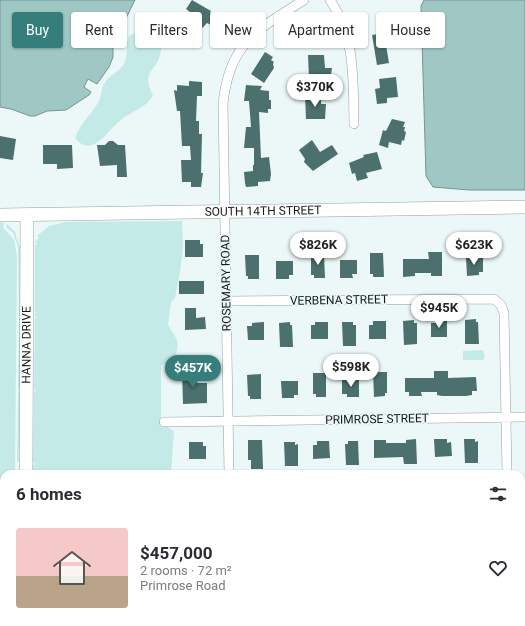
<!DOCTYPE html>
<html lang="en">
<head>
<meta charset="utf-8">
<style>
	:root { --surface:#fff; --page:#f2f2f3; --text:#2b2b33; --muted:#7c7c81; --accent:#357e7b }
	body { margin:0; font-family:Roboto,sans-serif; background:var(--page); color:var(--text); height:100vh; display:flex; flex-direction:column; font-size:15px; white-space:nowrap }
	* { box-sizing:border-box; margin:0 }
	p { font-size:13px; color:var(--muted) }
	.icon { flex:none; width:22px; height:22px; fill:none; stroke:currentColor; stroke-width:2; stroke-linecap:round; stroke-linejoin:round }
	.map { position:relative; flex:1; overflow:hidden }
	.side { position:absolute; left:0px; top:470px; width:525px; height:156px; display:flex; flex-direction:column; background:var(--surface); border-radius:12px 12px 0 0; box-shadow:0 1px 3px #0004 }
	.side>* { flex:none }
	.top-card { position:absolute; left:12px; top:12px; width:501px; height:36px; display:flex; gap:8px }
	.price { position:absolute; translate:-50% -34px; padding:0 9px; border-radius:14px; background:#fff; color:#222; font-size:13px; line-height:26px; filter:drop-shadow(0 1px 2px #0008) }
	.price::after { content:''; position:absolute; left:50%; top:24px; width:12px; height:9px; margin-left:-6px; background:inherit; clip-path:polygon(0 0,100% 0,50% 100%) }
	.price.active { background:var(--accent); color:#fff }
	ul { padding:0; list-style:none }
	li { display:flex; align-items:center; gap:12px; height:100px; padding:0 16px }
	li span { display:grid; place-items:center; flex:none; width:112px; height:80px; border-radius:4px; color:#555 }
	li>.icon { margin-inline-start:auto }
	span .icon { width:48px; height:48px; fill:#fffc; stroke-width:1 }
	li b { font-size:17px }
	h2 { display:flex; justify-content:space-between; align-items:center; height:48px; padding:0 16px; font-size:17px }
	.pill { padding:0 14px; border-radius:4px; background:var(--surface); box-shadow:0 1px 3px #0004; font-size:14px; line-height:36px }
	.pill.active { background:var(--accent); color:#fff }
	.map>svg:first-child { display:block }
	.green { fill:#c4eae8 }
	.water { fill:#9fc7c4; stroke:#769491 }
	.building { fill:#4b706e }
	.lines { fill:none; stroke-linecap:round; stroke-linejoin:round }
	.street-casing { stroke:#93a09f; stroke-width:10 }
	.secondary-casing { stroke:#93a09f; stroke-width:14 }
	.street { stroke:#fff; stroke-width:9 }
	.secondary { stroke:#fff; stroke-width:13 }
	.labels { text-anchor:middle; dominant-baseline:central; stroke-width:3.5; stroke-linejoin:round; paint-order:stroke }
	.street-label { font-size:12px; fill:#171c1b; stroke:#ebf8f7 }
</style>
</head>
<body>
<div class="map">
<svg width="525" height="626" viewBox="0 0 525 626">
	<rect width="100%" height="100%" fill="#ebf8f7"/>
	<!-- green -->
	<path class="green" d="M133,34c12,0 20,4 28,14 -1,24 -22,21 -8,47 -8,14 -19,15 -31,24 -14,10 -29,41 -47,19 6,-16 16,-23 24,-37 3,-6 1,-11 7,-20 6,-8 16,-10 19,-20 3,-8 1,-16 3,-24z
		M182,221l1,26 -3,25 -5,26 -4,4 -3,23c8,14 13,15 7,32l-14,9v58l10,5 3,3 -3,42h-138v-9l2,-1 -2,-2 1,-70 2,-2 -2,-1 1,-71h2l-2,-2v-71l2,-1 -2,-2 4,-5 -2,-1 12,-10 16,-4z
		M0,222l4,1 -1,4 11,13 3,16 -2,218h-11v148h85l3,4h-92z
		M7,224l9,9v4l4,10 1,69h-2l-1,-69 -5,-14 -7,-6z
		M19,318h1v71h-2z
		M483,350l2,8 -2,2h-20v-9z
		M20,391l-1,71h-2l1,-70z
		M112,622h58l-3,4h-51z"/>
	<!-- water -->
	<path class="water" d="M0,0h135l-22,45v12l-4,10 -12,17 -9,-5 -4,8 7,5 -2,3 -23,15 -19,1 -12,5h-5l-19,-7 -11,-2z
		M424,0h101v190h-56l-36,-3 -7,-11 -5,-170z"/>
	<!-- building -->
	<path class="building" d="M192,0l19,11 -1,2 12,8 -5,7 -10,-5 -11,12 -17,-12 1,-5 15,-2 -9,-7z
		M314,16l9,12 -27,16 -7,-11z
		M384,33l5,30 -12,2 -5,-30z
		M265,52l8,5 -2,3 3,2 -1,2 1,4 -10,15 -13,-9z
		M308,55h16l1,13h7l-2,15h-9v-4h-12z
		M396,77l2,20 -11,1v5l-10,1 -2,-15 5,-1 -1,-9z
		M189,81l13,1v14h-5l-1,25h3v13h3l-1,39h2l-2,14h-10v-5h-9l-1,-22h10l-1,-14h-8l-2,-35h-3l-3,-21 3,1v-6l12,1z
		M246,85l16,1 -2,4 9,1v9h2v9h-3v4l-9,-1 2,46 8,-1 2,17 -1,7 -12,1v4l-12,1 -1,-4 -1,-11 9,-1v-6h1v-17h-10l2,-21h5l-2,-26h-5z
		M305,95h13v4h3v5h5l-1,15h-19z
		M392,119l13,3 -2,5h2l-1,4 2,1 -2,9 -2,-1 -1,5 -12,-3 -1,6 -9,-3 4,-15 3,1z
		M0,136l16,3 -3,21 -13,-2z
		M312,140l8,12 12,-7 6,9 -25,17 -9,-9 1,-3 -6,-9z
		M109,141h4l5,4h7l2,32h-10v-12l-17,1 -3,-21h8z
		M43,145h29l1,23 -16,1v-5h-14z
		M377,152l5,17 -16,4 2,5 -11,3 -2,-8 -3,1 -3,-11 15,-6 -1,-2z
		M185,240h15v4h3v13h-18z
		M428,252h14v24h-11v-3h-16v3l-12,1v-18h26z
		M370,253h13l1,24h-11v-3h-3z
		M311,254h13l1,24h-11v-3h-3z
		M245,255h14v24h-11v-3h-2z
		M466,258h17v14h-4v3l-12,1z
		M340,260h17v14h-5l1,4h-13z
		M276,261h17v14h-4v4h-13z
		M179,281h25v13h-25z
		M185,308h11v10l9,-1 1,12 -21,1z
		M447,319v18h-16v-14h4v-3z
		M476,319v3h2l1,22h-14v-24z
		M414,320v3h3v21l-13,1 -1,-24z
		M373,321h13v18h-17v-14h4z
		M264,322v18h-16l-1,-14h5v-3z
		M290,322v3h2l1,22h-13l-1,-24z
		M315,322h13v17h-17v-14h4z
		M342,322h11v3h3v21h-13z
		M182,371h15v12h10v20l-24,1z
		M434,371h14v7l28,-1 1,14h-5v4l-6,1h-24l-5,-1v-3h-16l1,4h-13v-4h-4v-14h29z
		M373,372h14v21h-2v3l-11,1z
		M313,373h13v24h-10v-3h-3z
		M261,374v25h-11v-3h-2l-1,-21z
		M342,380h17v17h-12v-3h-5z
		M281,381h17v14h-4v3h-12z
		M416,439l1,25h-13l-1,-7 -29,1v-18h12v3h20v-3z
		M434,439h13v4l4,-1 1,14 -17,1z
		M464,439h11v3l3,-1v22h-13z
		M248,440h14l1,29h-12v-9h-3z
		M317,441h12l1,17 -17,1v-14h4z
		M348,441h10l1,24h-13l-1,-21h3z
		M189,442h14v4h3v13h-17z
		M284,442h11v3l3,-1v22h-13z"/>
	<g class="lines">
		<defs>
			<path id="street" d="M330,0c26,37 23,81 24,124
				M226,301l268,-2 7,6 3,8 3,161
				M164,422l361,-5
				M229,474l-6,-370c6,-61 34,-74 81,-104
				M521,534h4
				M231,622v4
				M509,622v4"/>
			<g id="secondary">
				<path id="s1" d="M0,215l525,-8"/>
				<path id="s2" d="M26,474l1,-259"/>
				<path d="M101,622l4,4"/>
			</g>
		</defs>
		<!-- street casing -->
		<use href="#street" class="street-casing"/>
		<!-- secondary casing -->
		<use href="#secondary" class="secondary-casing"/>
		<!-- street -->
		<use href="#street" class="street"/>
		<!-- secondary -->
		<use href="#secondary" class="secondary"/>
	</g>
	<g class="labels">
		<!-- street labels -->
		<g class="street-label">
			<text stroke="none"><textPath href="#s1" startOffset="263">SOUTH 14TH STREET</textPath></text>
			<text transform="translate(226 283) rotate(-91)">ROSEMARY ROAD</text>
			<text transform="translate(339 300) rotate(-1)">VERBENA STREET</text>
			<text stroke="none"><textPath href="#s2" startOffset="129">HANNA DRIVE</textPath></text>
			<text transform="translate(377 419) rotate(-1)">PRIMROSE STREET</text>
		</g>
	</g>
</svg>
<b class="price" style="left:315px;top:108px">$370K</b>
<b class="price" style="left:318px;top:266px">$826K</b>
<b class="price" style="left:474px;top:266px">$623K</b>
<b class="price" style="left:439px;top:329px">$945K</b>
<b class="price" style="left:351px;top:388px">$598K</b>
<b class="price active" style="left:193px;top:389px">$457K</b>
<div class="top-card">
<a class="pill active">Buy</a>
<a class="pill">Rent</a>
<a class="pill">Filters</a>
<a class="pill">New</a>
<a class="pill">Apartment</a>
<a class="pill">House</a>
</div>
<section class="side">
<h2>6 homes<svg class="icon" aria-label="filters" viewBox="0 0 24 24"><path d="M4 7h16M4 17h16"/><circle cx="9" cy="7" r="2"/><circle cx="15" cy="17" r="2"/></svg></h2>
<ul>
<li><span style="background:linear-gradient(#f6c9c9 60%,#b9a48a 0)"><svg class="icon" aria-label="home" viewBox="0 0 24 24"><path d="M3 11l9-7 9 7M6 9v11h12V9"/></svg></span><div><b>$457,000</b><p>2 rooms · 72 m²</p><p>Primrose Road</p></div><svg class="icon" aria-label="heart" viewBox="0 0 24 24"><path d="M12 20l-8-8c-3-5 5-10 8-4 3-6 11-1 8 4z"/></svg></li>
</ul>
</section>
</div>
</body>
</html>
